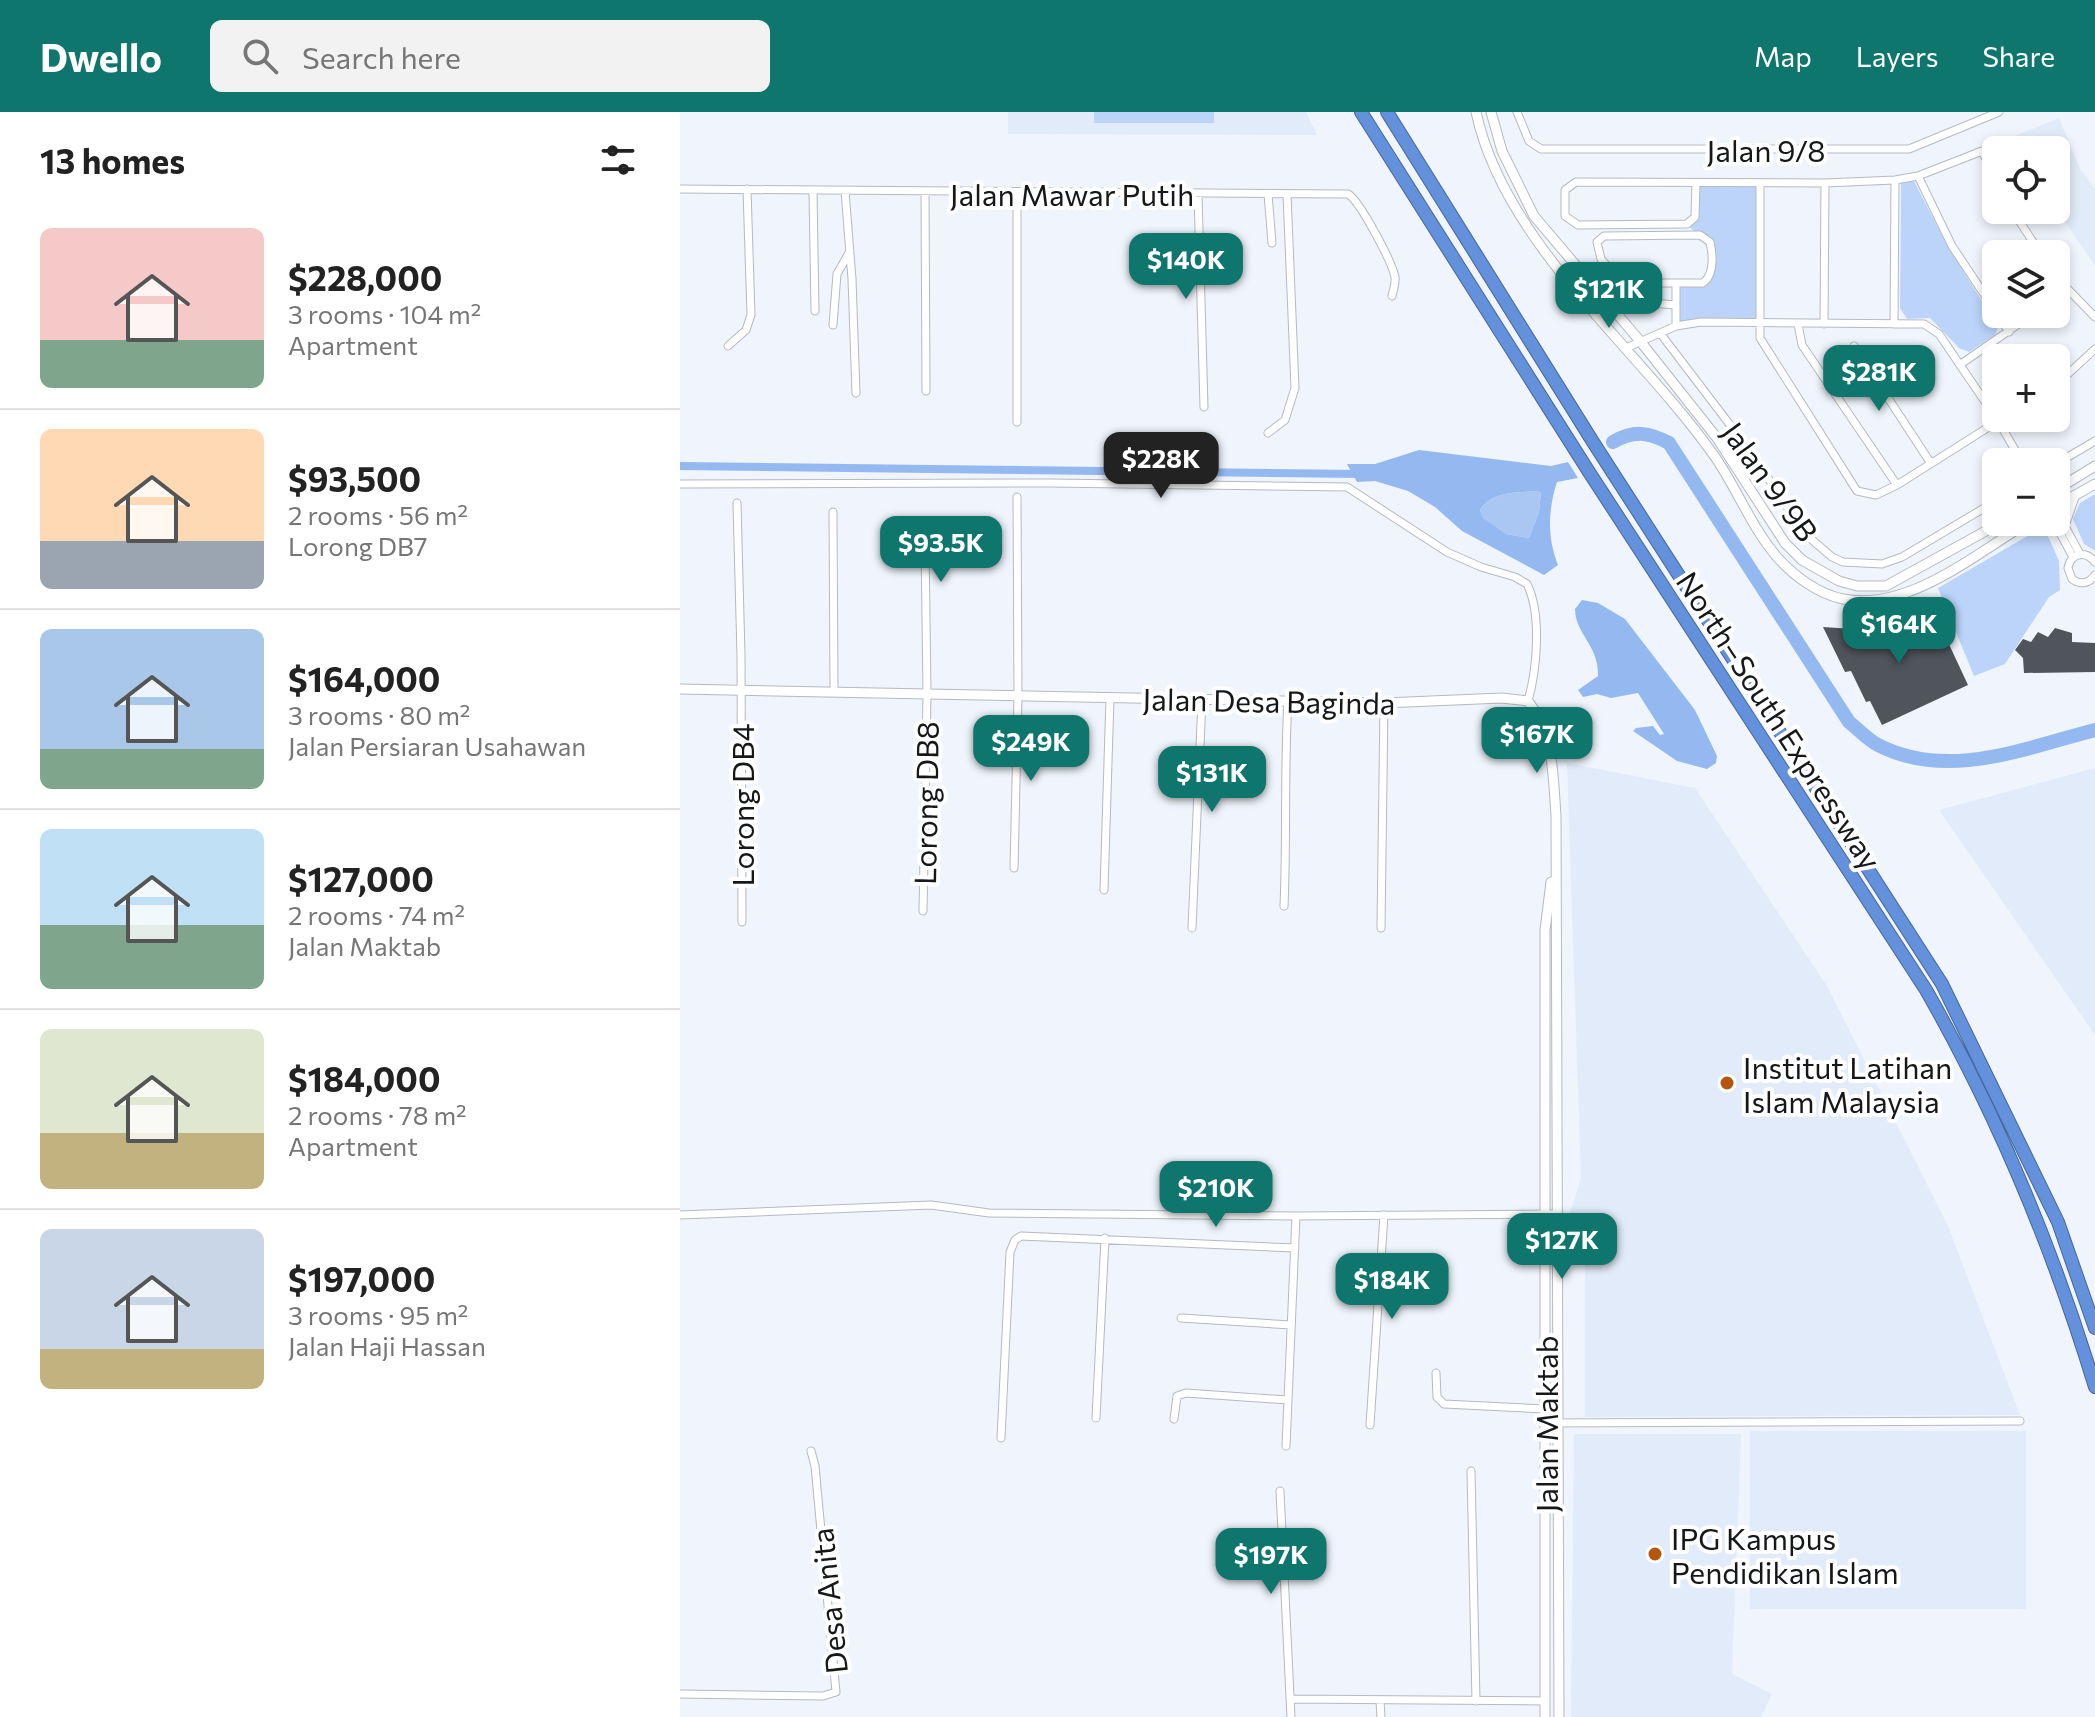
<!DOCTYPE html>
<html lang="en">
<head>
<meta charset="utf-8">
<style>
	:root { --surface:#fff; --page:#f2f2f2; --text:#222; --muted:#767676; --line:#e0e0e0; --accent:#0f766e }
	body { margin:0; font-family:Commissioner,sans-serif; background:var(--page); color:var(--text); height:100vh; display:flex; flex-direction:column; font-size:30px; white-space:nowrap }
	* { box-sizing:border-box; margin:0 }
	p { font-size:26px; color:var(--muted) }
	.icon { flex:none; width:44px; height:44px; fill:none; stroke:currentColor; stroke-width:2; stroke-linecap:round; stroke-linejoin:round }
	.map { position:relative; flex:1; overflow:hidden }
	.details { display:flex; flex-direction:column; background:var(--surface); width:680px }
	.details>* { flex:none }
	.buttons { position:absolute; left:1302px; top:24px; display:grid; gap:16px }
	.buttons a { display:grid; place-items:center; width:88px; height:88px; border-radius:12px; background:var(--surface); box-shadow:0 4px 12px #0003; font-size:40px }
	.price { position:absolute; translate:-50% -68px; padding:0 18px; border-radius:16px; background:var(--accent); color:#fff; font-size:26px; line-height:52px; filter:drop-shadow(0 2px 4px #0008) }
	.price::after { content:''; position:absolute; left:50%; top:48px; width:24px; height:18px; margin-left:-12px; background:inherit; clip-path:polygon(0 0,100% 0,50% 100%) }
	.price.selected { background:#222; color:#fff }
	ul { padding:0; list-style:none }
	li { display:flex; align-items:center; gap:24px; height:200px; padding:0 40px }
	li+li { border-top:2px solid var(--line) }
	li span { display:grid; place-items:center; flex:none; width:224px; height:160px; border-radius:12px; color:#555 }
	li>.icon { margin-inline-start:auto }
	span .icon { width:96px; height:96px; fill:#fffc; stroke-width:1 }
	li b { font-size:34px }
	h2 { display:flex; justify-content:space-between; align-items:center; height:96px; padding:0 40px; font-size:34px }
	header { display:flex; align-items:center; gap:48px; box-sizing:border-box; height:112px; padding:0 40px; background:var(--accent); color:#fff }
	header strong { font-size:38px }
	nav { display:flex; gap:44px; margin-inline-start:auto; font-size:28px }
	.search { width:560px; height:72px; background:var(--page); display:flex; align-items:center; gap:20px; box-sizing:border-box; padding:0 28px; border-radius:12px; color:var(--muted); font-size:30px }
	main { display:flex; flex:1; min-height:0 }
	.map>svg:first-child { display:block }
	.built { fill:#e1ebf9 }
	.green { fill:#bcd4fa }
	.forest { fill:#aac7f4 }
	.water { fill:#94b8f0; fill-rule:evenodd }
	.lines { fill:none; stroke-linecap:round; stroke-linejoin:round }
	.canal { stroke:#94b8f0; stroke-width:8 }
	.river { stroke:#94b8f0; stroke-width:14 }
	.building { fill:#50545b }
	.minor-casing { stroke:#b5b9c1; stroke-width:9 }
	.tertiary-casing { stroke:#b5b9c1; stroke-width:11 }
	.motorway-casing { stroke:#486698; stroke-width:14 }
	.minor { stroke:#fff; stroke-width:7 }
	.tertiary { stroke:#fff; stroke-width:9 }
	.motorway { stroke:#6391dc; stroke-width:12 }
	.poi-dot { fill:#b5550e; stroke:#fff; stroke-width:3 }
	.labels { text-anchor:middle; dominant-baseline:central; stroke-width:8; stroke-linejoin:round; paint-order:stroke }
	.street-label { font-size:30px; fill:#151719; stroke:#fff }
	.poi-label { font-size:30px; fill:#151719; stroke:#fff; text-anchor:start }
</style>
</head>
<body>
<header>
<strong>Dwello</strong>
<div class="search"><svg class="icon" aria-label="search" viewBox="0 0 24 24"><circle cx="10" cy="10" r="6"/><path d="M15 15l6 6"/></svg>Search here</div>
<nav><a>Map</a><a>Layers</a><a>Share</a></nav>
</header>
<main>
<section class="details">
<h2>13 homes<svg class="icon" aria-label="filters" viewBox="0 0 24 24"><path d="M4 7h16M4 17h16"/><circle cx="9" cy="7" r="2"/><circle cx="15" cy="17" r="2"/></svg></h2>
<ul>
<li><span style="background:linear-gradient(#f6c9c9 70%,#7fa58c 0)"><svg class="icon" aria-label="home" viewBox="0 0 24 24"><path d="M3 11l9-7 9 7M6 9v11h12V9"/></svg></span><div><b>$228,000</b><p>3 rooms · 104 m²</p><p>Apartment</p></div></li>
<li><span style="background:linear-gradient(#ffd9b3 70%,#9aa5b1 0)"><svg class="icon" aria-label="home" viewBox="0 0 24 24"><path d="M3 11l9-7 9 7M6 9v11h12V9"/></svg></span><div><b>$93,500</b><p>2 rooms · 56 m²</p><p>Lorong DB7</p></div></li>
<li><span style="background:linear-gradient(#a9c7e8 75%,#7fa58c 0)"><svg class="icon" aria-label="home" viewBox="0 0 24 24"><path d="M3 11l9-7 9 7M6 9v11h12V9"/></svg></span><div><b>$164,000</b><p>3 rooms · 80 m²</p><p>Jalan Persiaran Usahawan</p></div></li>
<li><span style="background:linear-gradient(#bfe0f5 60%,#7fa58c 0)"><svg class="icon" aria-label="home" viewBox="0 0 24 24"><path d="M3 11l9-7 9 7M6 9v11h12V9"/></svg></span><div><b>$127,000</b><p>2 rooms · 74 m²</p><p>Jalan Maktab</p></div></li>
<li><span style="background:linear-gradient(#dfe7d0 65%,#c2b280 0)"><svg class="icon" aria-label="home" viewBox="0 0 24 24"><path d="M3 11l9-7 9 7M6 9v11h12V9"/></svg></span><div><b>$184,000</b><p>2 rooms · 78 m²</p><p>Apartment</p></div></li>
<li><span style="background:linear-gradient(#c9d6e8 75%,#c2b280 0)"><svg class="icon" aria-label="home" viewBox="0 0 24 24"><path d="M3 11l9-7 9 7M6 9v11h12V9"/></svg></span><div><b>$197,000</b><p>3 rooms · 95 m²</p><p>Jalan Haji Hassan</p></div></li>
</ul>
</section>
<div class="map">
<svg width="1415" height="1605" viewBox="0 0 1415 1605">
	<rect width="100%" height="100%" fill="#f0f5fd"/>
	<!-- built -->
	<path class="built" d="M328,0h298l11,23 -309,-1z
		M1379,6l21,51 15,20v77l-39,-58v-58h-46l-5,-10z
		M887,651l128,25 132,198 121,240 72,189 -435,2v-165l-10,-6 -5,-34 11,-33z
		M1415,656v267l-156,-225z
		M1070,1319h276v178h-276z
		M894,1322h167l-9,240 40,20 -11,23h-190z"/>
	<!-- green -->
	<path class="green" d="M414,0h120v11h-120z
		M1234,69l32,62 52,84 -3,8 -26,17 -10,-4 -29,-30 -23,1 -7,-11 1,-125z
		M1016,71h64l-1,141 -83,2v-41l33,-6 2,-30 -24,-25 6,-2z
		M1415,382v56h-1l-10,-6 -11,-25 7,-16z
		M1351,422h16l12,27 1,29 -11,7 -44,67 -31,12 -36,-88z"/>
	<!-- forest -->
	<path class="forest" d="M857,379l4,2 -2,19 -10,26 -23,-4 -23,-15 -3,-9c12,-19 37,-17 57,-19z"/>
	<!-- water -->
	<path class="water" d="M739,338l132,16 17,-4 10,16 -21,4c-9,28 -10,55 1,83l-14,10 -82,-44 -27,-24 -27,-16 -33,-10 -18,1 -10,-18h28zM857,379l4,2 -2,19 -10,26 -23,-4 -23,-16 -3,-8c12,-19 37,-17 57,-19z
		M902,488l16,3 27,16 70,91 22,46 -1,7 -9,6 -30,-8 -44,-30 3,-3 17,-2 7,9 4,-1 -26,-41 -27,5 -14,-4 -14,3 -5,-7 20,-14c1,-31 -23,-42 -23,-67z"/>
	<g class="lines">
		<!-- canal -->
		<path class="canal" d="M0,354l683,8"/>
		<!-- river -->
		<path class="river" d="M933,330c21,-12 35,-10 56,1l180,279c9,7 19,18 29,23 70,36 147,3 217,-15"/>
	</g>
	<!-- building -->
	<path class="building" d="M1253,498l35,75 -86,40 -12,-24 -4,1 -15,-31 -6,1 -22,-45 30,2 33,-3 4,9 12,-6 -1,-4z
		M1375,516l17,5v9l23,1v29l-71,1 -1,-15 -8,-8 8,-11 8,3 7,-10 10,5z"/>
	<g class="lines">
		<defs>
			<path id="minor" d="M837,0l12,29 12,8h368l90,-37
				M1238,64l34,70 44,66
				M1016,71l-1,34 -8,7 -109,1 -13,-9v-26l11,-8 249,1 70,-3 23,-4 64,-25 14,28
				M1080,71v155l97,153 19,4 21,-10 106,-67
				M0,77l668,5c12,7 44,68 47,83 1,7 -2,13 -3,19
				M133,79l2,120
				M165,79l7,88 4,114
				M245,80l1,199
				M518,82l6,213
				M588,82l4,49
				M1332,98l29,44
				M1376,165l39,40
				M942,171h81c12,-9 10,-27 7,-41l-10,-7 -96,1 -7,6 4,17 38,43 37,3
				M996,173v41
				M1317,202l12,18
				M1118,212l4,21 95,140
				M1144,212l1,-141
				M1214,212l1,-144
				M153,213l4,-51 13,-23
				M980,221l93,122 51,78 28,24 11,5 39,2 20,-7 94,-56
				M48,234l18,-16 5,-15 -4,-126
				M1174,234l76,116
				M946,236l50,-22 25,-4 223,2 15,10 57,84
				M1281,252l72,-50
				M1376,273l39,-36
				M1317,307l25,43
				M337,310v-229
				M588,321l17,-13 10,-32 -8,-194
				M1376,352l39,-23
				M0,372l371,-1 296,4 100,65 34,15 34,10 12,7c15,30 10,85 1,117
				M57,391l4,152 1,267
				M1376,398l24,44
				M153,400l1,179
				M215,410l29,3 1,16 2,153 -4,217
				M1374,410l19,35
				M1415,450c-10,-12 -24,-9 -27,6l4,11c8,6 17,5 23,-4
				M334,756l4,-171 -1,-200
				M424,778l6,-192
				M604,794c3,-69 0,-137 4,-205
				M512,816l10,-228
				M701,816l3,-225
				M0,1103l251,-10 58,8 307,3 260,-2
				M501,1206l110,7
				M756,1261l1,24 7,7 101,5
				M416,1306l9,-180
				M494,1307l3,-23 9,-3 102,7
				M865,1311l475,-2
				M690,1313l14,-210
				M321,1326l9,-186 5,-12 6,-4 274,12
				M606,1334l10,-230
				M791,1359l5,230
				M600,1379l11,226
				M0,1582l143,2 13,-4 -21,-226 -4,-15
				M612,1587l253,2
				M700,1589l1,16"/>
			<path id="tertiary" d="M796,0c28,131 161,235 237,342 23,32 38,73 64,103 17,19 41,37 66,42 65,13 132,-45 186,-77
				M811,0l11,39 32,65 106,125 77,97 68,105 17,17 37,21 18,5h29l116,-64
				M1376,378l39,-24
				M1376,394l39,-22
				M1346,413l18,-1 14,5
				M1384,414l10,-29
				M0,577l704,14 118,-5 26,3c26,33 25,74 28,115l3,901
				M865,1605v-787l6,-48"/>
			<path id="motorway" d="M681,0l228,360 337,518c72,126 127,259 169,397
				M707,0l206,330 349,542 116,238 37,106"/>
		</defs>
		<!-- minor casing -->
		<use href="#minor" class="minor-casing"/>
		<!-- tertiary casing -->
		<use href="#tertiary" class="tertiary-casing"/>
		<!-- motorway casing -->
		<use href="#motorway" class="motorway-casing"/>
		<!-- minor -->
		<use href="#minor" class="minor"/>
		<!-- tertiary -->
		<use href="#tertiary" class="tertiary"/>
		<!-- motorway -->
		<use href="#motorway" class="motorway"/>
	</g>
	<!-- markers -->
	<g class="poi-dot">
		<circle cx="1047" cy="971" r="8"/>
		<circle cx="975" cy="1442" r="8"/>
	</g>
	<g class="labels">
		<!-- street labels -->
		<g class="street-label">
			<text x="1086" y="37">Jalan 9/8</text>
			<text x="392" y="81">Jalan Mawar Putih</text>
			<text transform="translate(1091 369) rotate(54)">Jalan 9/9B</text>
			<text transform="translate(589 588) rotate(1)">Jalan Desa Baginda</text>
			<text transform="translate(1100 608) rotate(57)">North–South Expressway</text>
			<text transform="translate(245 691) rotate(-89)">Lorong DB8</text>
			<text transform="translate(61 693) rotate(-90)">Lorong DB4</text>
			<text transform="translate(865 1312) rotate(-90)">Jalan Maktab</text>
			<text transform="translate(148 1489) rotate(-96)">Desa Anita</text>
		</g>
		<!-- poi labels -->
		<g class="poi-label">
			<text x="1063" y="954">Institut Latihan<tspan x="1063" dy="34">Islam Malaysia</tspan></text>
			<text x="991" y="1425">IPG Kampus<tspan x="991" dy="34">Pendidikan Islam</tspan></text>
		</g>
	</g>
</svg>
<div class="buttons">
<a><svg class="icon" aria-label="locate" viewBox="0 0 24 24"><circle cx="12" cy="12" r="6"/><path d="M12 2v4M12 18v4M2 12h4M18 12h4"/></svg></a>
<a><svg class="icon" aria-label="layers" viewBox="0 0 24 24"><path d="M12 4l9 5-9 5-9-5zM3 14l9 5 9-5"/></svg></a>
<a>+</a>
<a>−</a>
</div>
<b class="price" style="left:506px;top:189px">$140K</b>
<b class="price" style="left:929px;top:218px">$121K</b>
<b class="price" style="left:1199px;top:301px">$281K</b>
<b class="price selected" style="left:481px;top:388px">$228K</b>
<b class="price" style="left:261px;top:472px">$93.5K</b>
<b class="price" style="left:1219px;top:553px">$164K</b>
<b class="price" style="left:857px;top:663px">$167K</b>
<b class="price" style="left:351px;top:671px">$249K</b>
<b class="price" style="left:532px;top:702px">$131K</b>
<b class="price" style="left:536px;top:1117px">$210K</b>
<b class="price" style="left:882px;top:1169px">$127K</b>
<b class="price" style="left:712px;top:1209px">$184K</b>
<b class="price" style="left:591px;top:1484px">$197K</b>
</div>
</main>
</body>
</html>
